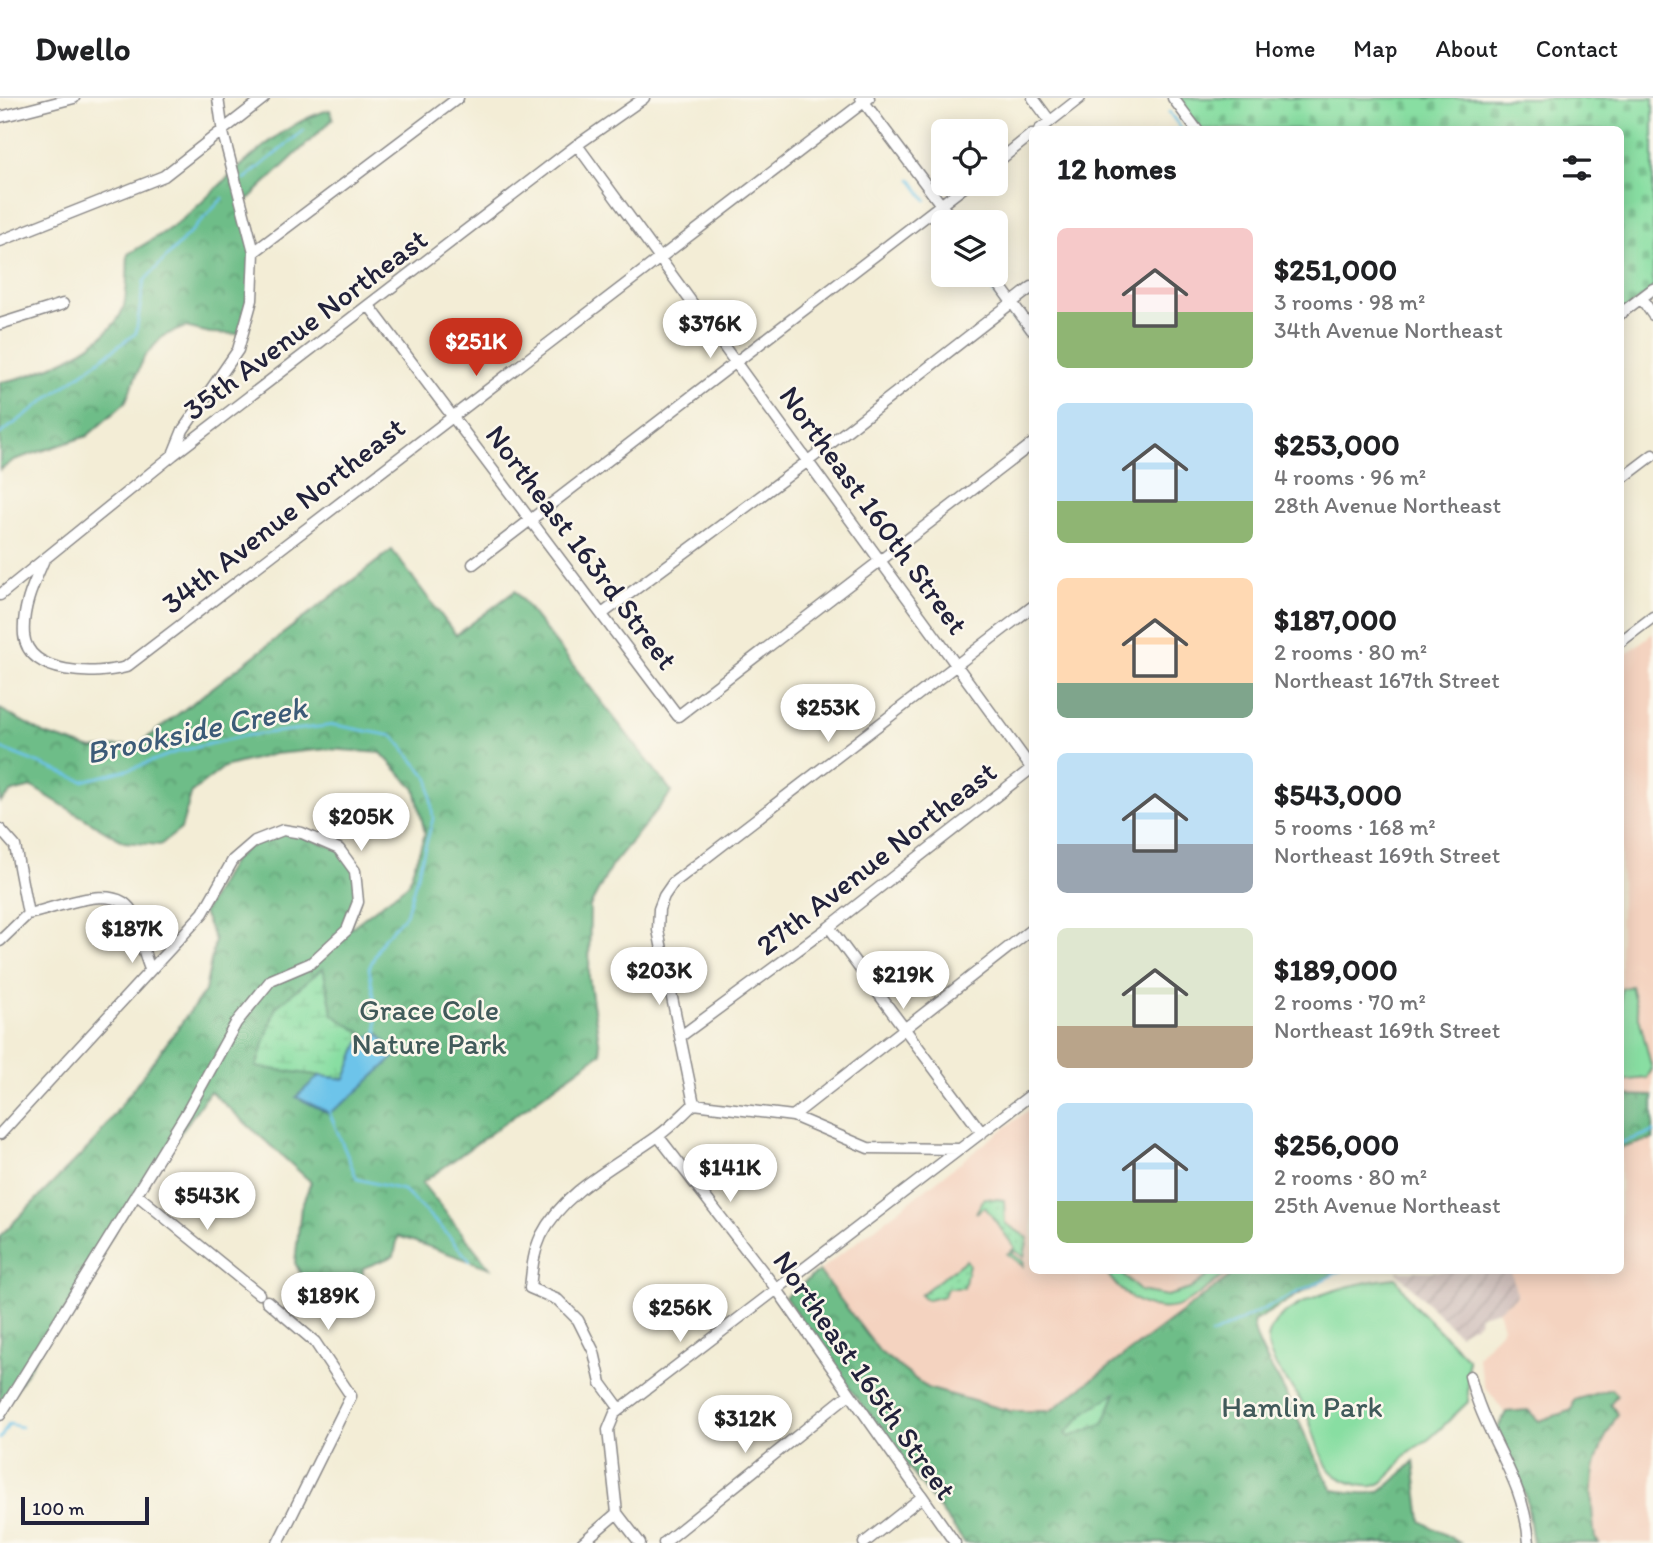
<!DOCTYPE html>
<html lang="en">
<head>
<meta charset="utf-8">
<style>
	:root { --surface:#fff; --page:#f2f2f2; --text:#202124; --muted:#757577; --line:#e0e0e0; --accent:#c8321e }
	body { margin:0; font-family:Itim,sans-serif; background:var(--page); color:var(--text); height:100vh; display:flex; flex-direction:column; font-size:26px; white-space:nowrap }
	* { box-sizing:border-box; margin:0 }
	p { font-size:23px; color:var(--muted) }
	.icon { flex:none; width:38px; height:38px; fill:none; stroke:currentColor; stroke-width:2; stroke-linecap:round; stroke-linejoin:round }
	.map { position:relative; flex:1; overflow:hidden }
	.sheet { position:absolute; left:1029px; top:28px; width:595px; height:1148px; display:flex; flex-direction:column; background:var(--surface); border-radius:10px; box-shadow:0 4px 18px #0003 }
	.sheet>* { flex:none }
	.buttons { position:absolute; left:931px; top:21px; display:grid; gap:14px }
	.buttons a { display:grid; place-items:center; width:77px; height:77px; border-radius:10px; background:var(--surface); box-shadow:0 4px 18px #0003; font-size:35px }
	.scale { position:absolute; left:21px; bottom:18px; width:128px; box-sizing:border-box; padding-left:7px; border:4px solid #22223b; border-top:0; font-size:19px; line-height:24px; white-space:nowrap; color:#22223b; -webkit-text-stroke:5px #fbf7ec; paint-order:stroke }
	.price { position:absolute; translate:-50% -60px; padding:0 16px; border-radius:24px; background:#fff; color:#222; font-size:23px; line-height:46px; filter:drop-shadow(0 2px 4px #0008) }
	.price::after { content:''; position:absolute; left:50%; top:42px; width:21px; height:16px; margin-left:-10px; background:inherit; clip-path:polygon(0 0,100% 0,50% 100%) }
	.price.on { background:var(--accent); color:#fff }
	ul { padding:0; list-style:none }
	li { display:flex; align-items:center; gap:21px; height:175px; padding:0 28px }
	li span { display:grid; place-items:center; flex:none; width:196px; height:140px; border-radius:10px; color:#555 }
	li>.icon { margin-inline-start:auto }
	span .icon { width:84px; height:84px; fill:#fffc; stroke-width:1 }
	li b { font-size:30px }
	h2 { display:flex; justify-content:space-between; align-items:center; height:84px; padding:0 28px; font-size:30px }
	header { display:flex; align-items:center; gap:42px; box-sizing:border-box; height:98px; padding:0 35px; background:var(--surface); border-bottom:2px solid var(--line) }
	header strong { font-size:33px }
	nav { display:flex; gap:38px; margin-inline-start:auto; font-size:24px }
	.map>svg:first-child { display:block }
	.built { fill:#f4d3c0 }
	.industrial { fill:url(#industrial-furrows) }
	.green { fill:url(#green-dots); stroke:#55806e; stroke-width:2 }
	.forest { fill:url(#forest-crowns); stroke:#487062; stroke-width:2 }
	.wetland { fill:url(#wetland-marsh); stroke:#55806e; stroke-width:2 }
	.cemetery { fill:url(#cemetery-stones); stroke:#55806e; stroke-width:2 }
	.pitch { fill:#88dea2; stroke:#55806e; stroke-width:2 }
	.water { fill:#6dc4ea; stroke:#487392; stroke-width:2 }
	.lines { fill:none; stroke-linecap:round; stroke-linejoin:round }
	.stream { stroke:#6dc4ea; stroke-width:2.5 }
	.minor-casing { stroke:#8a8888; stroke-width:13 }
	.minor { stroke:#fff; stroke-width:10 }
	.labels { text-anchor:middle; dominant-baseline:central; stroke-width:5; stroke-linejoin:round; paint-order:stroke }
	.street-label { font-size:30px; fill:#22223b; stroke:#fbf7ec }
	.park-label { font-size:30px; fill:#415a5a; stroke:#fbf7ec }
	.water-label { font-size:32px; font-style:italic; fill:#3c5b78; stroke:#fbf7ec }
</style>
</head>
<body>
<header>
<strong>Dwello</strong>
<nav><a>Home</a><a>Map</a><a>About</a><a>Contact</a></nav>
</header>
<div class="map">
<svg width="1653" height="1445" viewBox="0 0 1653 1445">
	<defs>
		<pattern id="industrial-furrows" width="10" height="10" patternUnits="userSpaceOnUse" patternTransform="scale(1.75)"><rect width="10" height="10" fill="#d0c0bc"/><path d="M-1 1l2-2M0 10L10 0M9 11l2-2" fill="none" stroke="#b2a5a2"/></pattern>
		<pattern id="green-dots" width="8" height="8" patternUnits="userSpaceOnUse" patternTransform="scale(1.75)"><rect width="8" height="8" fill="#88dea2"/><path d="M2 2h.1M6 6h.1" fill="none" stroke="#75be8c" stroke-width="1.8" stroke-linecap="round"/></pattern>
		<pattern id="forest-crowns" width="20" height="18" patternUnits="userSpaceOnUse" patternTransform="scale(1.75)"><rect width="20" height="18" fill="#6ebd88"/><path d="M2 6a3 3 0 1 1 6 0M12 15a3 3 0 1 1 6 0" fill="none" stroke="#5a9970"/></pattern>
		<pattern id="wetland-marsh" width="20" height="14" patternUnits="userSpaceOnUse" patternTransform="scale(1.75)"><rect width="20" height="14" fill="#88dea2"/><path d="M1 5h8M5 5V1M11 12h8M15 12V8" fill="none" stroke="#75be8c"/></pattern>
		<pattern id="cemetery-stones" width="16" height="16" patternUnits="userSpaceOnUse" patternTransform="scale(1.75)"><rect width="16" height="16" fill="#88dea2"/><path d="M2 7V4a2 2 0 0 1 4 0v3zM10 15v-3a2 2 0 0 1 4 0v3z" fill="#75be8c"/></pattern>
	</defs>
	<rect width="100%" height="100%" fill="#fbf7ec"/>
	<filter id="ink" filterUnits="userSpaceOnUse"><feTurbulence type="fractalNoise" baseFrequency=".0143" numOctaves="2"/><feDisplacementMap in="SourceGraphic" scale="14" xChannelSelector="R" yChannelSelector="G"/><feConvolveMatrix kernelMatrix="1 2 1 2 8 2 1 2 1" color-interpolation-filters="sRGB"/></filter>
	<filter id="wash" filterUnits="userSpaceOnUse"><feTurbulence type="fractalNoise" baseFrequency=".00686" numOctaves="4" result="noise"/><feDisplacementMap in="SourceGraphic" scale="28" xChannelSelector="R" yChannelSelector="G"/><feGaussianBlur stdDeviation="1.57" result="paint"/><feColorMatrix in="noise" values="0 0 0 0 0 0 0 0 0 0 0 0 0 0 0 0 0 1.4 0 .05"/><feComposite in="paint" operator="in"/></filter>
	<g filter="url(#wash)">
		<rect width="100%" height="100%" fill="#f3edd6"/>
		<!-- built -->
		<path class="built" d="M1653,535v910h-54l-114,-157 -8,-29 26,-30 -5,-17 19,-14 -6,-25 109,-1 1,-612z
			M1032,1009v163l205,1 -187,140h-40l-83,-23 -48,-37 -60,-80z"/>
		<!-- industrial -->
		<path class="industrial" d="M1396,1173h115l6,25 -19,14 -18,5 -1,7 -21,12z"/>
		<!-- green -->
		<path class="green" d="M984,1100l20,2 1,23 23,15 -4,19 -9,-6 -4,2 13,9 -1,4 -16,-12 8,-6 -30,-41 -9,6z
			M966,1162l3,4 -5,24h-17l-3,8 -16,4 -8,-5z"/>
		<!-- forest -->
		<path class="forest" d="M330,12l3,9 -91,86 12,47 -11,82 -33,-1 -25,-6 -22,9 -19,21 -19,46 -38,33 -73,24 -14,10v-88c37,-5 108,-36 123,-73 5,-16 4,-39 5,-55 22,-13 44,-25 63,-42 37,-33 90,-91 139,-102z
			M392,452l64,85 59,-44 157,201 -60,73 -22,41 -1,72 12,75 -179,130 68,85 -92,-32 -4,20 -31,12 -2,33 -21,9 -27,-13 -18,-34 6,-56 10,-25 -101,-91 -73,104 -137,220v-179l94,-94 111,-151 10,-51 -12,-27 30,-53 22,-19 28,-11 56,19 16,22 3,31 -10,28 60,-46 17,-50 -10,-45 -34,-36 -53,-4 -54,5 -50,13 -32,25 -11,37 -21,16 -36,-3 -92,-55 -20,5 -12,10v-93l45,25 47,15 47,-5z
			M1621,997l32,1v43l-32,9z
			M819,1173l61,81 47,36 83,23h40l187,-140h100l-84,51c3,25 17,42 29,64 18,35 31,71 51,104 50,7 46,5 81,-29l7,60 39,22h-495l-113,-151 -67,-95z
			M1611,1291l6,6 -7,9 8,10c-28,47 -30,71 -23,124l4,5h-66l-7,-47 -30,-64 10,-20 22,-2 11,11 33,-11 2,-10z"/>
		<!-- wetland -->
		<path class="wetland" d="M323,870l10,47 35,22 -9,6 -14,36 -89,-12 20,-60z
			M1116,1295l-13,31 -34,13 -3,-4 21,-22z"/>
		<!-- cemetery -->
		<path class="cemetery" d="M1176,0h477v191l-32,24 -1,-183 -420,-1z"/>
		<!-- pitch -->
		<path class="pitch" d="M1631,888l21,83 -5,9 -26,3v-92z
			M1106,1173h13l21,20 27,5 23,-7 24,-18h16c-14,10 -29,23 -45,32 -29,16 -65,-7 -79,-32z
			M1396,1180l16,25 56,56v43c-13,12 -25,25 -39,37 -7,5 -16,9 -22,15 -10,11 -19,29 -34,32 -12,2 -37,-7 -44,-17 -11,-14 -17,-46 -26,-64 -9,-19 -37,-43 -35,-65 3,-40 96,-60 128,-62z"/>
		<!-- water -->
		<path class="water" d="M377,934l20,23 -48,44 -20,14 -33,-16 23,-21 26,3 14,-36z"/>
		<g class="lines">
			<!-- stream -->
			<path class="stream" d="M1169,14l13,18
				M245,81l59,-49
				M911,81l15,21
				M939,120l4,6
				M986,184l15,21
				M1011,219l14,18
				M0,336l136,-101 8,-52 79,-83
				M0,650l83,33 51,-13 42,-16 67,-16 92,-11 58,11 36,43 4,40 -27,96 -23,24 -14,29 8,45v21
				M328,1011l29,70 46,11 39,38 28,33
				M1620,1045l33,-11
				M1211,1237l132,-65
				M0,1341l9,-15 12,3"/>
		</g>
	</g>
	<g filter="url(#ink)">
		<g class="lines">
			<defs>
				<path id="minor" d="M861,0l93,124
					M1033,0l17,23
					M1173,0l24,32
					M0,19l74,-19
					M1039,32l41,-32
					M577,47l455,624
					M996,65l36,-29
					M0,143l164,-65 100,-78
					M254,154l204,-154
					M992,177l40,55
					M1641,200l12,17
					M370,209l308,409 354,-272
					M1620,216l33,-25
					M0,226l63,-20
					M174,354l9,-22 55,-80 14,-50 2,-48 -31,-119 -5,-35
					M1620,382l33,-25
					M43,464c-10,23 -21,46 -19,73 4,41 74,40 102,32l743,-569
					M473,466l495,-380
					M0,497l173,-140 404,-310 67,-47
					M602,516l206,-153 224,-174
					M1620,544l33,-25
					M0,731l15,17 13,68c26,-4 91,-37 106,2 6,18 9,36 16,53
					M829,829l153,206
					M0,843l28,-27
					M681,938l148,-109 203,-159
					M694,1006l-36,-174 1,-21 5,-13 9,-13 359,-276
					M694,1006l99,12 75,32 92,1
					M793,1018l239,-187
					M0,1036l203,-221 30,-53 22,-19 28,-11 19,3 37,16 16,22 3,31 -11,28 -36,33 -40,17 -35,43 -49,89 -187,303
					M658,1038l120,155 177,252
					M136,1096l123,100
					M267,1203l48,41 36,54 -73,147
					M1470,1278c15,63 54,99 59,167
					M620,1311l-19,-26 -7,-31 -16,-32 -20,-20 -28,-12c2,-18 3,-35 11,-52 23,-46 77,-71 117,-100 13,-9 24,-21 36,-32
					M582,1445l35,-30
					M640,1445l-23,-30 -9,-83 7,-17 417,-319
					M664,1445l184,-148
					M864,1445l58,-46"/>
			</defs>
			<!-- minor casing -->
			<use href="#minor" class="minor-casing"/>
			<!-- minor -->
			<use href="#minor" class="minor"/>
		</g>
	</g>
	<g class="labels">
		<!-- street labels -->
		<g class="street-label">
			<text transform="translate(305 226) rotate(-37)">35th Avenue Northeast</text>
			<text transform="translate(874 412) rotate(54)">Northeast 160th Street</text>
			<text transform="translate(283 417) rotate(-38)">34th Avenue Northeast</text>
			<text transform="translate(582 449) rotate(53)">Northeast 163rd Street</text>
			<text transform="translate(876 760) rotate(-38)">27th Avenue Northeast</text>
			<text transform="translate(865 1277) rotate(55)">Northeast 165th Street</text>
		</g>
		<!-- park labels -->
		<g class="park-label">
			<text x="429" y="911">Grace Cole<tspan x="429" dy="34">Nature Park</tspan></text>
			<text x="1302" y="1308">Hamlin Park</text>
		</g>
		<!-- water labels -->
		<g class="water-label">
			<text transform="translate(196 632) rotate(-12)">Brookside Creek</text>
		</g>
	</g>
</svg>
<div class="buttons">
<a><svg class="icon" aria-label="locate" viewBox="0 0 24 24"><circle cx="12" cy="12" r="6"/><path d="M12 2v4M12 18v4M2 12h4M18 12h4"/></svg></a>
<a><svg class="icon" aria-label="layers" viewBox="0 0 24 24"><path d="M12 4l9 5-9 5-9-5zM3 14l9 5 9-5"/></svg></a>
</div>
<div class="scale">100 m</div>
<b class="price" style="left:710px;top:262px">$376K</b>
<b class="price on" style="left:476px;top:280px">$251K</b>
<b class="price" style="left:828px;top:646px">$253K</b>
<b class="price" style="left:361px;top:755px">$205K</b>
<b class="price" style="left:132px;top:867px">$187K</b>
<b class="price" style="left:659px;top:909px">$203K</b>
<b class="price" style="left:903px;top:913px">$219K</b>
<b class="price" style="left:730px;top:1106px">$141K</b>
<b class="price" style="left:207px;top:1134px">$543K</b>
<b class="price" style="left:328px;top:1234px">$189K</b>
<b class="price" style="left:680px;top:1246px">$256K</b>
<b class="price" style="left:745px;top:1357px">$312K</b>
<section class="sheet">
<h2>12 homes<svg class="icon" aria-label="filters" viewBox="0 0 24 24"><path d="M4 7h16M4 17h16"/><circle cx="9" cy="7" r="2"/><circle cx="15" cy="17" r="2"/></svg></h2>
<ul>
<li><span style="background:linear-gradient(#f6c9c9 60%,#8fb573 0)"><svg class="icon" aria-label="home" viewBox="0 0 24 24"><path d="M3 11l9-7 9 7M6 9v11h12V9"/></svg></span><div><b>$251,000</b><p>3 rooms · 98 m²</p><p>34th Avenue Northeast</p></div></li>
<li><span style="background:linear-gradient(#bfe0f5 70%,#8fb573 0)"><svg class="icon" aria-label="home" viewBox="0 0 24 24"><path d="M3 11l9-7 9 7M6 9v11h12V9"/></svg></span><div><b>$253,000</b><p>4 rooms · 96 m²</p><p>28th Avenue Northeast</p></div></li>
<li><span style="background:linear-gradient(#ffd9b3 75%,#7fa58c 0)"><svg class="icon" aria-label="home" viewBox="0 0 24 24"><path d="M3 11l9-7 9 7M6 9v11h12V9"/></svg></span><div><b>$187,000</b><p>2 rooms · 80 m²</p><p>Northeast 167th Street</p></div></li>
<li><span style="background:linear-gradient(#bfe0f5 65%,#9aa5b1 0)"><svg class="icon" aria-label="home" viewBox="0 0 24 24"><path d="M3 11l9-7 9 7M6 9v11h12V9"/></svg></span><div><b>$543,000</b><p>5 rooms · 168 m²</p><p>Northeast 169th Street</p></div></li>
<li><span style="background:linear-gradient(#dfe7d0 70%,#b9a48a 0)"><svg class="icon" aria-label="home" viewBox="0 0 24 24"><path d="M3 11l9-7 9 7M6 9v11h12V9"/></svg></span><div><b>$189,000</b><p>2 rooms · 70 m²</p><p>Northeast 169th Street</p></div></li>
<li><span style="background:linear-gradient(#bfe0f5 70%,#8fb573 0)"><svg class="icon" aria-label="home" viewBox="0 0 24 24"><path d="M3 11l9-7 9 7M6 9v11h12V9"/></svg></span><div><b>$256,000</b><p>2 rooms · 80 m²</p><p>25th Avenue Northeast</p></div></li>
</ul>
</section>
</div>
</body>
</html>
